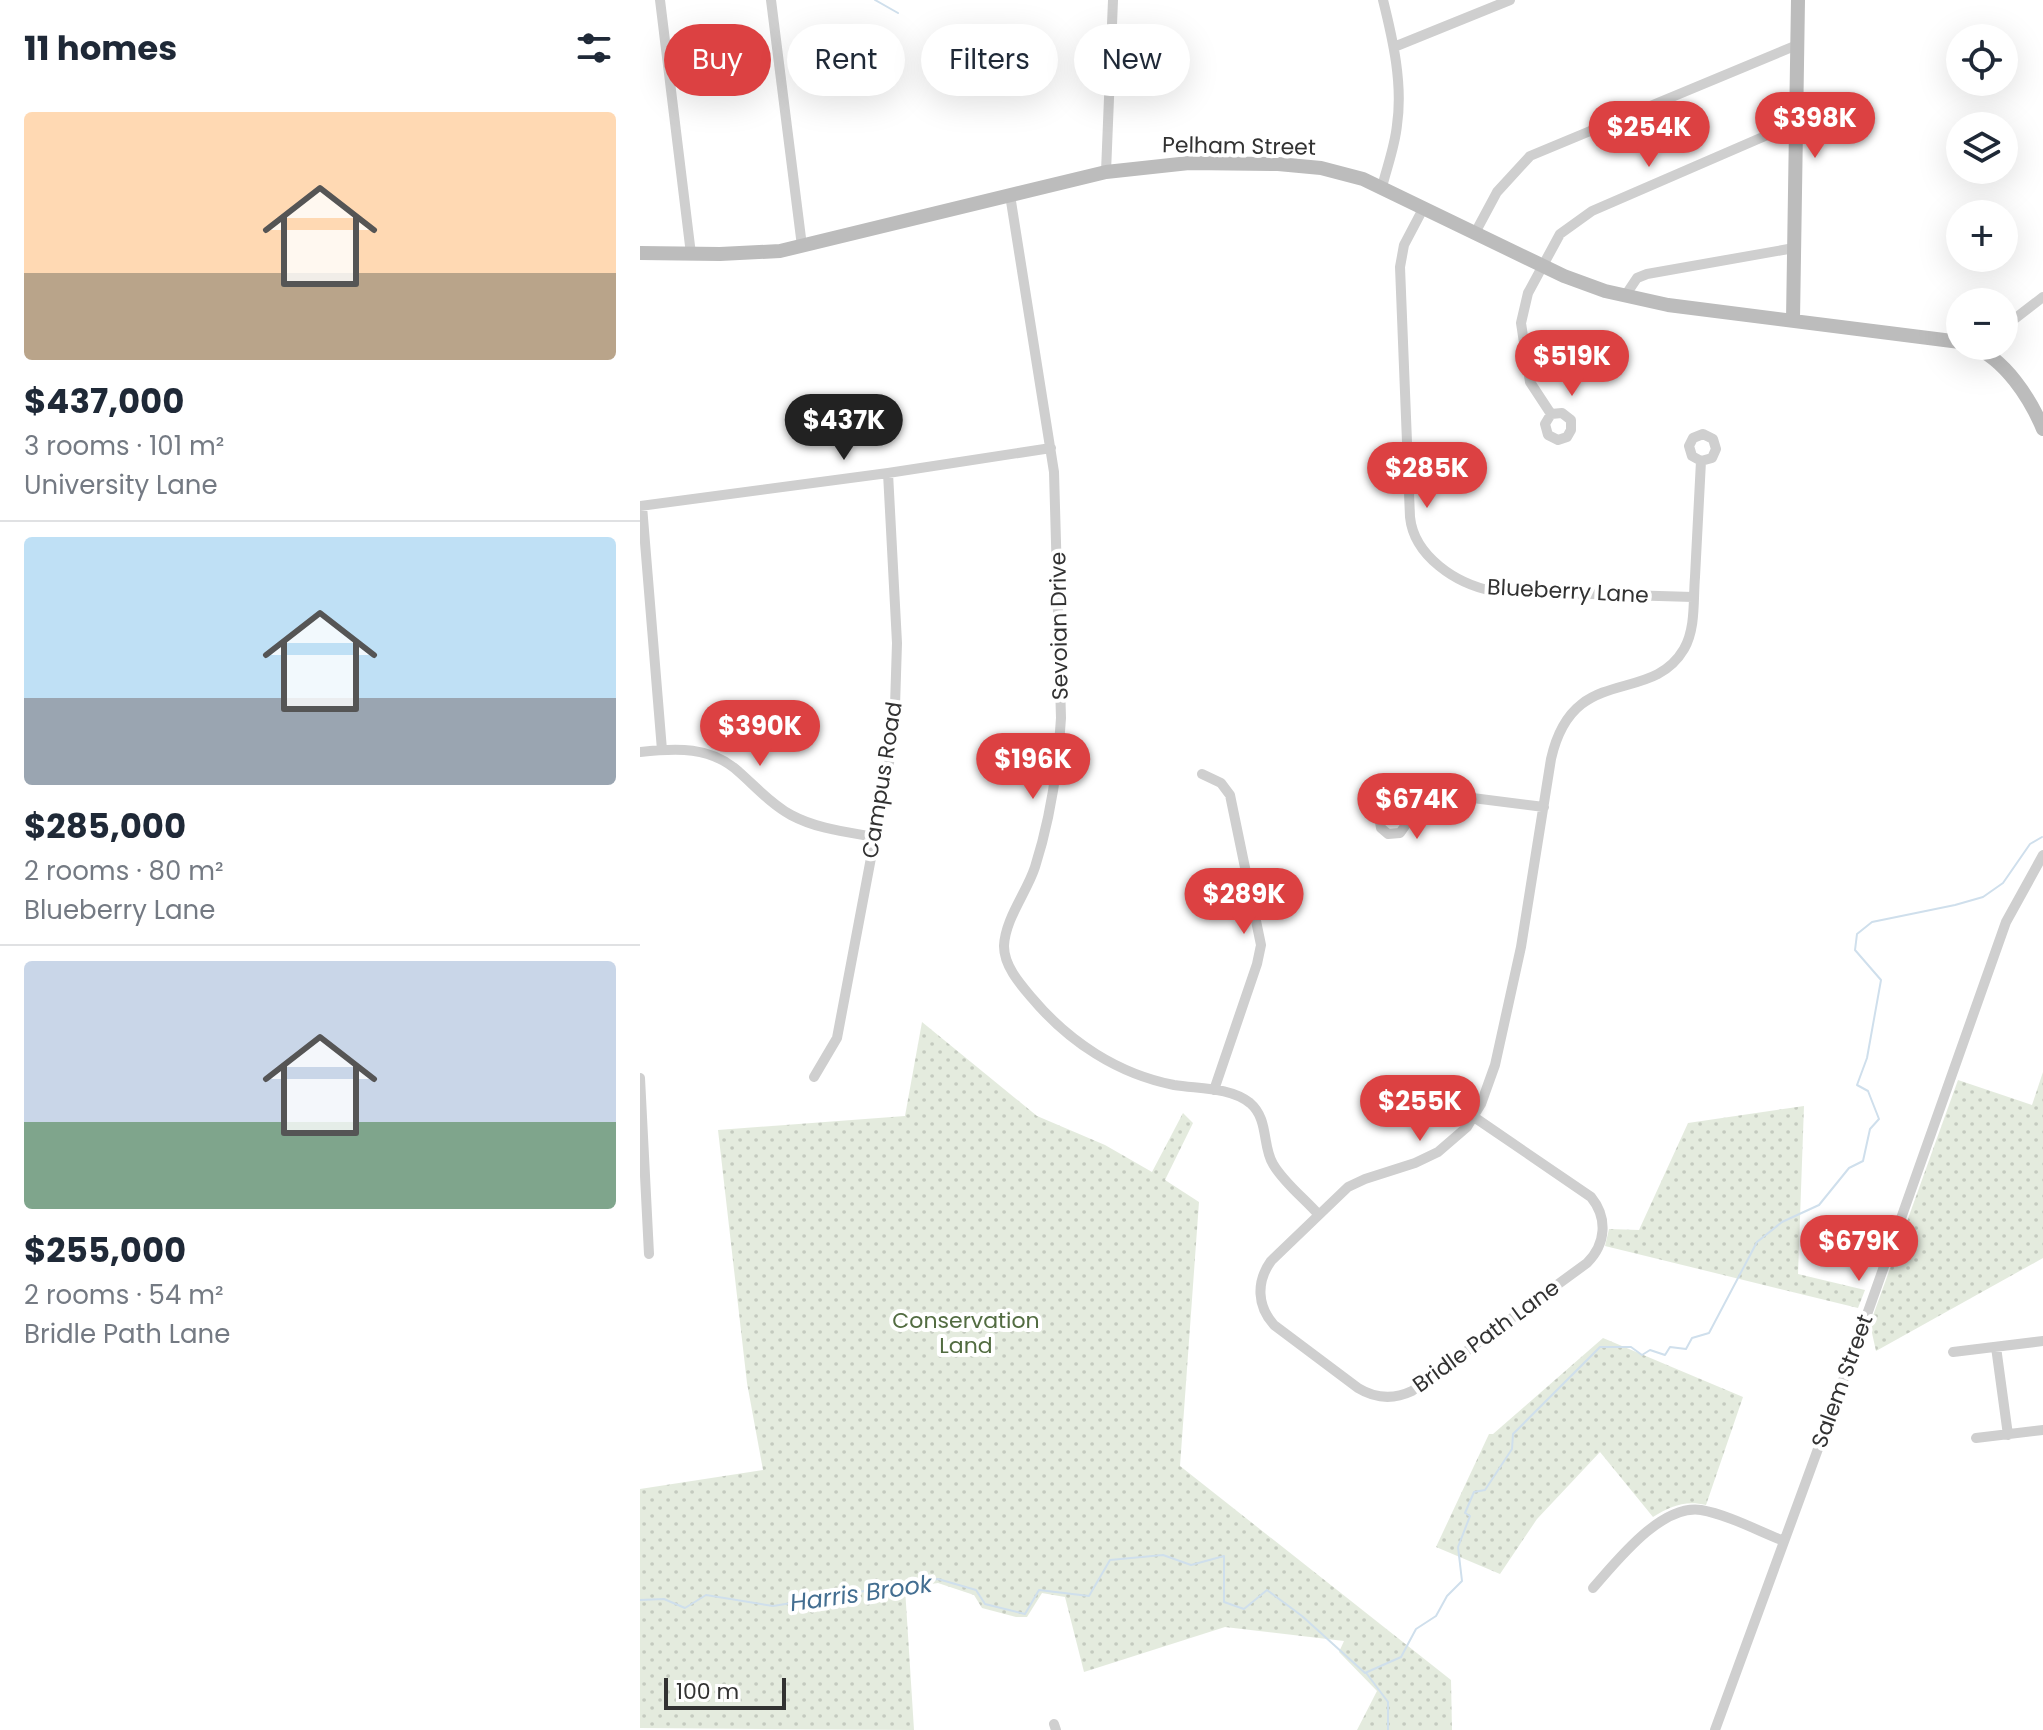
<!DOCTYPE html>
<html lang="en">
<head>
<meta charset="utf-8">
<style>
	:root { --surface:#fff; --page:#f6f6f7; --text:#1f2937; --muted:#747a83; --line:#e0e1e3; --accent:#dc4142 }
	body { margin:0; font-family:Poppins,sans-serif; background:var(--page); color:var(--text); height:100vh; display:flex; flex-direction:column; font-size:30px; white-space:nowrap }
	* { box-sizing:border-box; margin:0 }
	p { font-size:26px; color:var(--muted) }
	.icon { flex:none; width:44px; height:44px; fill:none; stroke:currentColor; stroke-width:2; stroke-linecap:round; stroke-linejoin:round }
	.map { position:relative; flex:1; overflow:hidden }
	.panel { display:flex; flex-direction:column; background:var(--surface); width:640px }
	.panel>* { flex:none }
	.hud { position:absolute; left:24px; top:24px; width:760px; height:72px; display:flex; gap:16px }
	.buttons { position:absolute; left:1306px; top:24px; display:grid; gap:16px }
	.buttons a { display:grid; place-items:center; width:72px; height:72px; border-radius:50%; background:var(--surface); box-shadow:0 8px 32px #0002; font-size:40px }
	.scale { position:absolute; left:24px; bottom:20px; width:122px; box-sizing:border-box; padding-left:8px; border:4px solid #323232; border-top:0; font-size:22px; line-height:28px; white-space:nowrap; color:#323232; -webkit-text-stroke:6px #fff; paint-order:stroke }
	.price { position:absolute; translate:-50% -68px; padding:0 18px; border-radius:28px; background:var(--accent); color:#fff; font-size:26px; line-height:52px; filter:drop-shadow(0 2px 4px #0008) }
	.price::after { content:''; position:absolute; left:50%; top:48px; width:24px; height:18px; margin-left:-12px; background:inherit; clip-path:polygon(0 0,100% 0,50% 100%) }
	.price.current { background:#222; color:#fff }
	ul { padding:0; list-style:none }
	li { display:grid; align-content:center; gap:16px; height:424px; padding:0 24px }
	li+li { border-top:2px solid var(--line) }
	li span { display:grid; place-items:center; height:248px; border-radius:8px; color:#555 }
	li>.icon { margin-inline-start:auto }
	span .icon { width:144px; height:144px; fill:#fffc; stroke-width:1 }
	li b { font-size:34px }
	h2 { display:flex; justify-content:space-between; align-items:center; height:96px; padding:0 24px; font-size:34px }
	.pill { padding:0 28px; border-radius:36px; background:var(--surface); box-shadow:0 8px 32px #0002; font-size:28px; line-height:72px }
	.pill.current { background:var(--accent); color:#fff }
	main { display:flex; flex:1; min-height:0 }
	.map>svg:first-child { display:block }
	.park { fill:url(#park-dots) }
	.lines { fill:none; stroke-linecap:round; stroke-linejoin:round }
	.stream { stroke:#cfdfec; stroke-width:2 }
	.street { stroke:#cfcfcf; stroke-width:10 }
	.secondary { stroke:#bcbcbc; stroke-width:14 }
	.labels { text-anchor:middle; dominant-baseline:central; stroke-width:8; stroke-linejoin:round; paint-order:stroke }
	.street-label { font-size:22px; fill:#323232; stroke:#fff }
	.park-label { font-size:22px; fill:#526c41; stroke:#fff }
	.water-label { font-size:24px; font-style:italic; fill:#436e91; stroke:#fff }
</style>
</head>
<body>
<main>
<section class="panel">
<h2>11 homes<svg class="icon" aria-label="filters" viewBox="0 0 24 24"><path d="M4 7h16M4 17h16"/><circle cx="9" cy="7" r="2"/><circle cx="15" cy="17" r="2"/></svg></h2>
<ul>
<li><span style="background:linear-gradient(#ffd9b3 65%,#b9a48a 0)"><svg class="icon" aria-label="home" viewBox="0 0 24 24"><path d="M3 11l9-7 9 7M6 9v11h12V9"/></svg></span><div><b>$437,000</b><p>3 rooms · 101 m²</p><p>University Lane</p></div></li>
<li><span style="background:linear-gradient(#bfe0f5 65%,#9aa5b1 0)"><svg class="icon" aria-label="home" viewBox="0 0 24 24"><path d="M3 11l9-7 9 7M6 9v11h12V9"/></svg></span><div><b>$285,000</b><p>2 rooms · 80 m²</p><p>Blueberry Lane</p></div></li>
<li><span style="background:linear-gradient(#c9d6e8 65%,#7fa58c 0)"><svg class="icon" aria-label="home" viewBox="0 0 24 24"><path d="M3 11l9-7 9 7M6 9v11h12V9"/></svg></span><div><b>$255,000</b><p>2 rooms · 54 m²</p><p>Bridle Path Lane</p></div></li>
</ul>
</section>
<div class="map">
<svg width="1403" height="1730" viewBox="0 0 1403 1730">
	<defs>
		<pattern id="park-dots" width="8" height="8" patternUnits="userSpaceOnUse" patternTransform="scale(2)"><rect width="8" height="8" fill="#e4ebde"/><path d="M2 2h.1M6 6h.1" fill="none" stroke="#c4cabf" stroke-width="1.8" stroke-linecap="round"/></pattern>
	</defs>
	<rect width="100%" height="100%" fill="#fff"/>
	<!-- park -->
	<path class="park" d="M282,1022l115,94 68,29 47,27 31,-59 10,10 -28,57 34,22 -19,264 271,214 1,50h-95l20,-39 -38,-39 5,-11 -119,-14 -141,45 -19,-75 -23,-4 -15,24h-11l-34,-9 -8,-13 -36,-12 -33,5 9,142 -274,-2v-239l123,-19 -16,-87 -29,-253 187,-14z
		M1403,1072v186l-167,93 -6,-27 88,-244 74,25z
		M1164,1106l-6,168 67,16 -7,18 -253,-62 4,-17 30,1 49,-107z
		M963,1338l140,59 -37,108c-21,-5 -35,1 -53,12l-53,-65 -63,67 -37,55 -64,-27 53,-113h4z"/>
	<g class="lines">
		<!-- stream -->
		<path class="stream" d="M235,0l23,13
			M0,1600l24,-1 21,9 21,-13 67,11 165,-27 38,11 9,14 40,10 14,-24 50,6 21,-36 53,-5 28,10 33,-9v46l20,7 23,-19 35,26 63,57 36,-16 15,-28 20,-13 11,-20 15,-15 -4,-34 12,-31 -5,-3 9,-21 11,-2 27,-41 1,-15 87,-87h31l11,8 8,-5 15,5 5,-8 16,2 6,-11 17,-5 48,-91 25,-20 37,-17 30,-37 14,-7 7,-32 9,-10 -11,-28 -11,-6 10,-27 14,-78 -26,-30 2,-16 15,-12 83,-17 28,-8 20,-14 27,-39 12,-7
			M727,1674l21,28v28"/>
		<!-- street -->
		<path class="street" d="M20,0l31,254
			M131,0l31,246
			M754,47l116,-47
			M466,172l7,-172
			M742,187c5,-20 13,-41 15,-62 6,-41 -4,-85 -14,-125
			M370,195l44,277 7,246c-3,50 -11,102 -26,149 -8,25 -30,52 -31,79 0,20 16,38 28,52 37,44 86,76 142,87 25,4 56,2 76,18 19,16 12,43 23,61 11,19 31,34 45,50
			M784,207l-20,38 -4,22 10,250c4,39 46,67 83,74l200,6
			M835,233l22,-41 33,-36 267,-111
			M985,296l12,-18 10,-4 147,-26
			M1364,327l39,-30
			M911,414l-6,10 3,11 10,5 9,-3 4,-7v-10l-9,-7 -11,1 -21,-32 -9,-59 7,-30 32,-59 32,-23 180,-78 24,-2
			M0,506l248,-33 163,-25
			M2,506l20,244
			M0,752c36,-4 71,-6 99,20 17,15 32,32 52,43 26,14 56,17 84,22
			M562,774l19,9 9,12 31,150 -4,19 -43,126
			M766,814l-7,-7h-12l-8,9 2,12 7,6 12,-1 7,-10 -1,-9 25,-15 18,-4 95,12
			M174,1077l23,-39 54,-286 4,-46 2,-63 -9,-170
			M0,1078l9,176
			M834,1117l117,80c17,21 15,47 -4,66l-175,128c-19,9 -36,8 -54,-3l-84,-63c-17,-19 -18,-43 -3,-64l77,-74 17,-8 50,-16 23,-11 29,-25 14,-23 14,-39 26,-118 30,-188c22,-98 99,-52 133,-110 12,-21 9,-49 11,-72 2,-38 4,-77 6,-116l-9,-5 -3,-10 4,-8 10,-4 10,5 3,10 -4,9 -11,3
			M1356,1347l12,88
			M1313,1352l90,-11
			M1336,1438l67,-8
			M953,1588c24,-27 68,-84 108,-78 28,5 57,21 83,31
			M414,1724l2,6
			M1075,1730l144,-393 147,-415 37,-67"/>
		<!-- secondary -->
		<path class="secondary" d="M0,253l80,1 60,-3 326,-79 83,-9 89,1 43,4 42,11 201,97 41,15 63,14 292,37
			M1153,320l5,-320
			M1332,346c33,13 58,52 71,83"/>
	</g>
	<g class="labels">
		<!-- street labels -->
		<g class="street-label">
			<text transform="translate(599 146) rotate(1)">Pelham Street</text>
			<text transform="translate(928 591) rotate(3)">Blueberry Lane</text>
			<text transform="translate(419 626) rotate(-91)">Sevoian Drive</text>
			<text transform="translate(242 780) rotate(-81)">Campus Road</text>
			<text transform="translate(846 1336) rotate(-36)">Bridle Path Lane</text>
			<text transform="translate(1202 1381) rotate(-70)">Salem Street</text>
		</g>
		<!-- park labels -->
		<g class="park-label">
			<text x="326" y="1320">Conservation<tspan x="326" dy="25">Land</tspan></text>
		</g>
		<!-- water labels -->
		<g class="water-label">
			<text transform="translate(221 1593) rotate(-8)">Harris Brook</text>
		</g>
	</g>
</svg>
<div class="buttons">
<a><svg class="icon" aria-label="locate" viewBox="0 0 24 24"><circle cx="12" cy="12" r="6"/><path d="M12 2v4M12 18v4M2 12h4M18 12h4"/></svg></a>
<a><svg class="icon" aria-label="layers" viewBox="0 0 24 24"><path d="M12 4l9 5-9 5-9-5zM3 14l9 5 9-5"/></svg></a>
<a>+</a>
<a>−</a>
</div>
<div class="scale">100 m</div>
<b class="price" style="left:1175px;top:160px">$398K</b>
<b class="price" style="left:1009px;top:169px">$254K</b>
<b class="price" style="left:932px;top:398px">$519K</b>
<b class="price current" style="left:204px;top:462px">$437K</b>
<b class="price" style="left:787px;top:510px">$285K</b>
<b class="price" style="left:120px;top:768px">$390K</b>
<b class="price" style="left:393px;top:801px">$196K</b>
<b class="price" style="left:777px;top:841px">$674K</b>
<b class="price" style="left:604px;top:936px">$289K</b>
<b class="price" style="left:780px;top:1143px">$255K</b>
<b class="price" style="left:1219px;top:1283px">$679K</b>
<div class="hud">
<a class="pill current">Buy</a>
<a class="pill">Rent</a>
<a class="pill">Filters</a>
<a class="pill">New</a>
</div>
</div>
</main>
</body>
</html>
